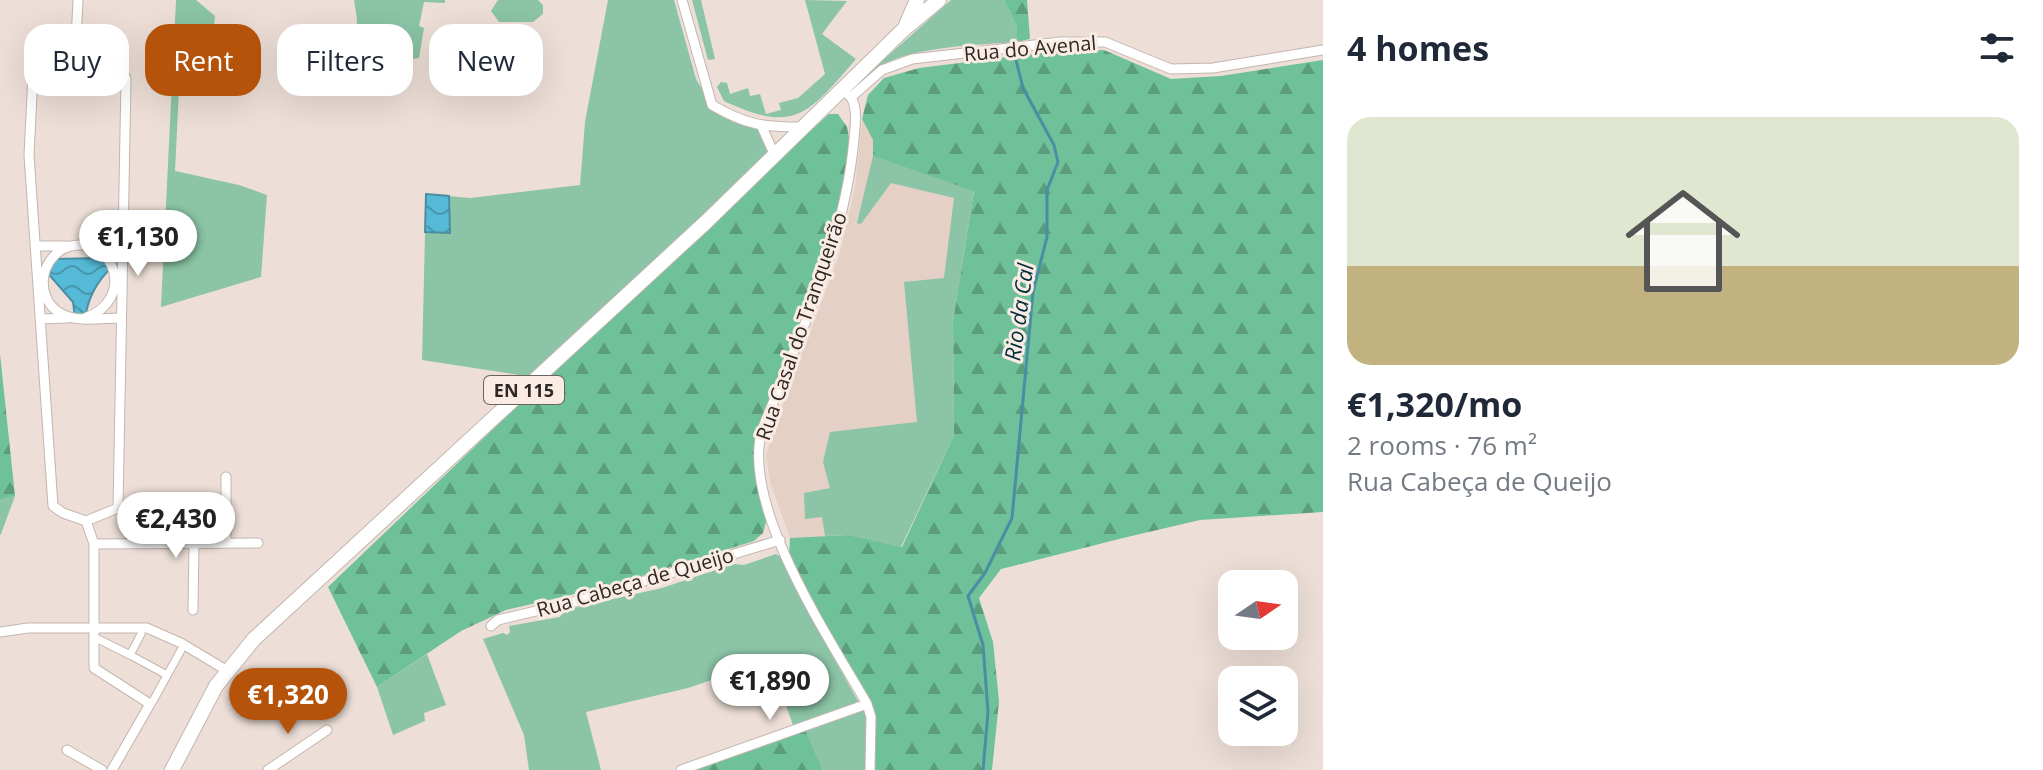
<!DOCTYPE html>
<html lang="en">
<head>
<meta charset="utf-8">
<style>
	:root { --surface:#fff; --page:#f2f2f3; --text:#1f2937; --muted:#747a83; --line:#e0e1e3; --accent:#b45309 }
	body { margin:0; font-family:"Open Sans",sans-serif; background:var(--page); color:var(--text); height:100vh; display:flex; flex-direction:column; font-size:30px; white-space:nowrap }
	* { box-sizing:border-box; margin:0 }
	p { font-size:26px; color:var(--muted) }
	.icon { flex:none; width:44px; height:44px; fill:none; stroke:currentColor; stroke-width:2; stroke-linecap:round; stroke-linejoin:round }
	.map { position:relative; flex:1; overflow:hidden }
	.panel { display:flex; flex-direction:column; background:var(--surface); width:720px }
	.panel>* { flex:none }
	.top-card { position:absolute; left:24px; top:24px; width:760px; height:72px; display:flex; gap:16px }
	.needle { width:52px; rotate:77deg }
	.controls { position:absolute; left:1218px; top:570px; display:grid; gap:16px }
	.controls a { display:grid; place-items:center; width:80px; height:80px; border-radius:16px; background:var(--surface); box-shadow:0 8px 32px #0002; font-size:40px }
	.price { position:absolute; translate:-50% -68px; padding:0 18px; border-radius:28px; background:#fff; color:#222; font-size:26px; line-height:52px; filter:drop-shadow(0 2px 4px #0008) }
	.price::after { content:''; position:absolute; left:50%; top:48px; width:24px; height:18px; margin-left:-12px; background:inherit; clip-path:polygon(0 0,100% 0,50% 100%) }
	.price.on { background:var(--accent); color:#fff }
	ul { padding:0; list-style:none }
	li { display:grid; align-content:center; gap:16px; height:424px; padding:0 24px }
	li+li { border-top:2px solid var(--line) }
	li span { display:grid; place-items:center; height:248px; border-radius:24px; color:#555 }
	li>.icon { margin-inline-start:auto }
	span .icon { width:144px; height:144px; fill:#fffc; stroke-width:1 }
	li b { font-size:34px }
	h2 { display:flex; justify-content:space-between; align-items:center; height:96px; padding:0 24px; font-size:34px }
	.tag { padding:0 28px; border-radius:24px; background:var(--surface); box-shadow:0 8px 32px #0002; font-size:28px; line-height:72px }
	.tag.on { background:var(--accent); color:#fff }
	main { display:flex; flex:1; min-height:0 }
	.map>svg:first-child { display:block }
	.built { fill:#e4d0c5 }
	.grass { fill:#8bc4a6 }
	.forest { fill:url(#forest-firs) }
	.water { fill:url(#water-waves); stroke:#498ea2; stroke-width:2 }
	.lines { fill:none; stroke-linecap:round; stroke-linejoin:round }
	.stream { stroke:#498ea2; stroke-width:3 }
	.pedestrian-casing { stroke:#c3b6ae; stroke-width:9 }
	.minor-casing { stroke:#c3b6ae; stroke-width:11 }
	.primary-casing { stroke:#c3b6ae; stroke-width:16 }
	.pedestrian { stroke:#fff; stroke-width:7 }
	.minor { stroke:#fff; stroke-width:9 }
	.primary { stroke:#fff; stroke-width:14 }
	.labels { text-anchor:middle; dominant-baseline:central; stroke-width:6; stroke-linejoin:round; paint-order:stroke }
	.shield { fill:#faece5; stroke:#6a635f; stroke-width:2 }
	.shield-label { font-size:18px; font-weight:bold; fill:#2d2825 }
	.street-label { font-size:20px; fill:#2d2825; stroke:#faece5 }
	.water-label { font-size:22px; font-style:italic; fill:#002f3b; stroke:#faece5 }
</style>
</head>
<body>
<main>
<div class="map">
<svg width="1323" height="770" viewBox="0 0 1323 770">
	<defs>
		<pattern id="forest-firs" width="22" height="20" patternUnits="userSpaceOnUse" patternTransform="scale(2)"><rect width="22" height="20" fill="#6ec198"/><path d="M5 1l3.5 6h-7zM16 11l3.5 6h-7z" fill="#5b9d7c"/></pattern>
		<pattern id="water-waves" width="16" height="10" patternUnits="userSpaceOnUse" patternTransform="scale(2)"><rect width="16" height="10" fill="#55bad7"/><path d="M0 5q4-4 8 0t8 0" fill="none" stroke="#4797ae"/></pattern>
	</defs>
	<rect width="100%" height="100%" fill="#eddfd7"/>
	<!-- built -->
	<path class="built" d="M862,119l11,21 1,16 100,34 -21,131 1,114 -105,100 -59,3 -19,-53 -5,-28 5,-21 68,-180 16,-68z"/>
	<!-- grass -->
	<path class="grass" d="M176,0h20l19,16 -4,39 -32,35 -4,81 64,14 28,10 -6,82 -100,30z
		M354,0h91v3l-21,-1 -5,24 5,2 -5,30 -55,9 -8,-1 1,-47z
		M498,0h40l5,5v9l-10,8h-34l-8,-11z
		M608,0h66l22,79 16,26 50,22 10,27 -240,223 -110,-17 4,-166 44,4 110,-13 5,-63z
		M692,0h9l14,59 -7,1z
		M805,0l42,1 -25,33 34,25c-47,54 -60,76 -132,42l-7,-14 4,-5 6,1 3,11 18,-6 2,8 10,-2 6,20 15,-4 -2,-7 19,-5 27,-24z
		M951,0h53l13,27v15c-38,3 -104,4 -136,24 -9,5 -16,14 -24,21l-2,-2z
		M873,156l101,34 -21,131 1,114 -53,112 -52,-12 -24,1 -3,-19 -17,2 -1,-26 26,-5 -7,-26 7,-30 87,-10 -13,-140 40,-4 10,-80 -63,-15 -30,41 -4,-1z
		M15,496l-14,38 -1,1v-35z
		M776,554l6,4 20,43 57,102 -65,25 -24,-68 -82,28 -102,24 15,58h-72l-5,-35 -41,-96 20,-6 4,2 3,-3 -1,-6 45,-8 6,-1 5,-7 97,-22 72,-24 10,1z
		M427,654l19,51 -22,8 1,8 -32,14 -16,-48z
		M864,709l2,4 1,57h-44l-18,-41z"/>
	<!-- forest -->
	<path class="forest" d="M1004,0h23l3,39 -13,3v-15z
		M1104,50l67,29 50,-3 102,-16v452l-123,8 -77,18 -122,31 -22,29 14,44 6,59 -7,69h-119l1,-53 -77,-140 -8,-20 1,-19 59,-3 53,12 52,-112 -1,-114 21,-130 -101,-35v-16l-11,-21 6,-24 16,-17 35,-10 129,-16z
		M829,114h9l9,13 3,16 -5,41 -18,65 -71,190 -1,20 12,59 -4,15 -9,8 -145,45 -103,24 -45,21 -84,56 -49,-100 369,-353z
		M0,354l15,142 -15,4z
		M805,729l18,41h-134z"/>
	<!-- water -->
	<path class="water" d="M426,194l23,2 1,37 -25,-1z
		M107,258l5,9c-15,14 -24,31 -27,51h-10l-2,-16 -28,-32 5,-11z"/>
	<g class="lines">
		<!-- stream -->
		<path class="stream" d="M983,770l5,-58 -5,-67 -15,-49 17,-23 27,-55 21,-226 14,-55v-47l11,-28 -4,-17 -31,-57 -7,-28"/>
		<defs>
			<path id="pedestrian" d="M141,634l-11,21 37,20
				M98,639l32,16
				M153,701l28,-51"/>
			<path id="minor" d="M682,0l30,105c34,20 51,22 90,22
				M75,61c19,1 45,-3 51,18l-8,429 -32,13 -23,-8 -10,-7 -24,-351 4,-80c7,-20 23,-15 42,-14l3,-61
				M847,94l4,3 31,-27 30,-11 149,-17h44l66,27 42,-1 110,-18
				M851,97c7,13 4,28 3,42 -9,102 -55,198 -92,291 -22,76 68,209 105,274l4,13 -1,53
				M762,127l13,29
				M35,246h32
				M90,246l32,1
				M85,318c51,-18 30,-82 -14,-72 -31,8 -38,51 -11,67 16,10 43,5 61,5
				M40,319l28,-1
				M226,477v66
				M86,521l8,23v124l56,36 -38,66
				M94,544l164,-1
				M193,610l1,-67
				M491,626l7,-6 80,-19 202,-61
				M0,632l28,-4h119l34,15 45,27
				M67,750l35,20
				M268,770l59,-40
				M681,770l186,-66"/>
			<path id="primary" d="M906,25l11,-25
				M172,770l44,-84 38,-47 452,-417 197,-192 36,-30"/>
		</defs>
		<!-- pedestrian casing -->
		<use href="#pedestrian" class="pedestrian-casing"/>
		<!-- minor casing -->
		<use href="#minor" class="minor-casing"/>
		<!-- primary casing -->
		<use href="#primary" class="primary-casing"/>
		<!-- pedestrian -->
		<use href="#pedestrian" class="pedestrian"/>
		<!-- minor -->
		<use href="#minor" class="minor"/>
		<!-- primary -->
		<use href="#primary" class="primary"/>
	</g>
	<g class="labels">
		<!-- shield labels -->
		<rect class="shield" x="484" y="376" width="80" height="28" rx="6"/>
		<g class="shield-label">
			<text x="524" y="390">EN 115</text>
		</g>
		<!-- street labels -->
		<g class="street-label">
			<text transform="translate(1030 48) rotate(-5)">Rua do Avenal</text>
			<text transform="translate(801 326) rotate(-71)">Rua Casal do Tranqueirão</text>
			<text transform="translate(635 582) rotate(-16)">Rua Cabeça de Queijo</text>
		</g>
		<!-- water labels -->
		<g class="water-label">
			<text transform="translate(1018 312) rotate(-82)">Rio da Cal</text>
		</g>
	</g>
</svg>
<div class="controls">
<a><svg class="needle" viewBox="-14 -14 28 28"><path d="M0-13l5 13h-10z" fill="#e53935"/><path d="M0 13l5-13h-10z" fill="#747a83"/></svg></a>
<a><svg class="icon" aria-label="layers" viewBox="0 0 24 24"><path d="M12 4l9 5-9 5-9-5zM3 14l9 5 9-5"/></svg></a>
</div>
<b class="price" style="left:138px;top:278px">€1,130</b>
<b class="price" style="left:176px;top:560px">€2,430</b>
<b class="price" style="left:770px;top:722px">€1,890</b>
<b class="price on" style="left:288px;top:736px">€1,320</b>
<div class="top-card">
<a class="tag">Buy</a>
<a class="tag on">Rent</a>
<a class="tag">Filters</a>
<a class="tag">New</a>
</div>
</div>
<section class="panel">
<h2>4 homes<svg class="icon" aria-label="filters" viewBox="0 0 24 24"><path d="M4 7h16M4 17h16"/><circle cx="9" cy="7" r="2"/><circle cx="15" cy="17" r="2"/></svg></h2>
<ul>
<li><span style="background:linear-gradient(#dfe7d0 60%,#c2b280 0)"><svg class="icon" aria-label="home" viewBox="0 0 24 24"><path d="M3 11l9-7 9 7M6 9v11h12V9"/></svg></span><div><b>€1,320/mo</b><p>2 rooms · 76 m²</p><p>Rua Cabeça de Queijo</p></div></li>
</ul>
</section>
</main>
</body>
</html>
